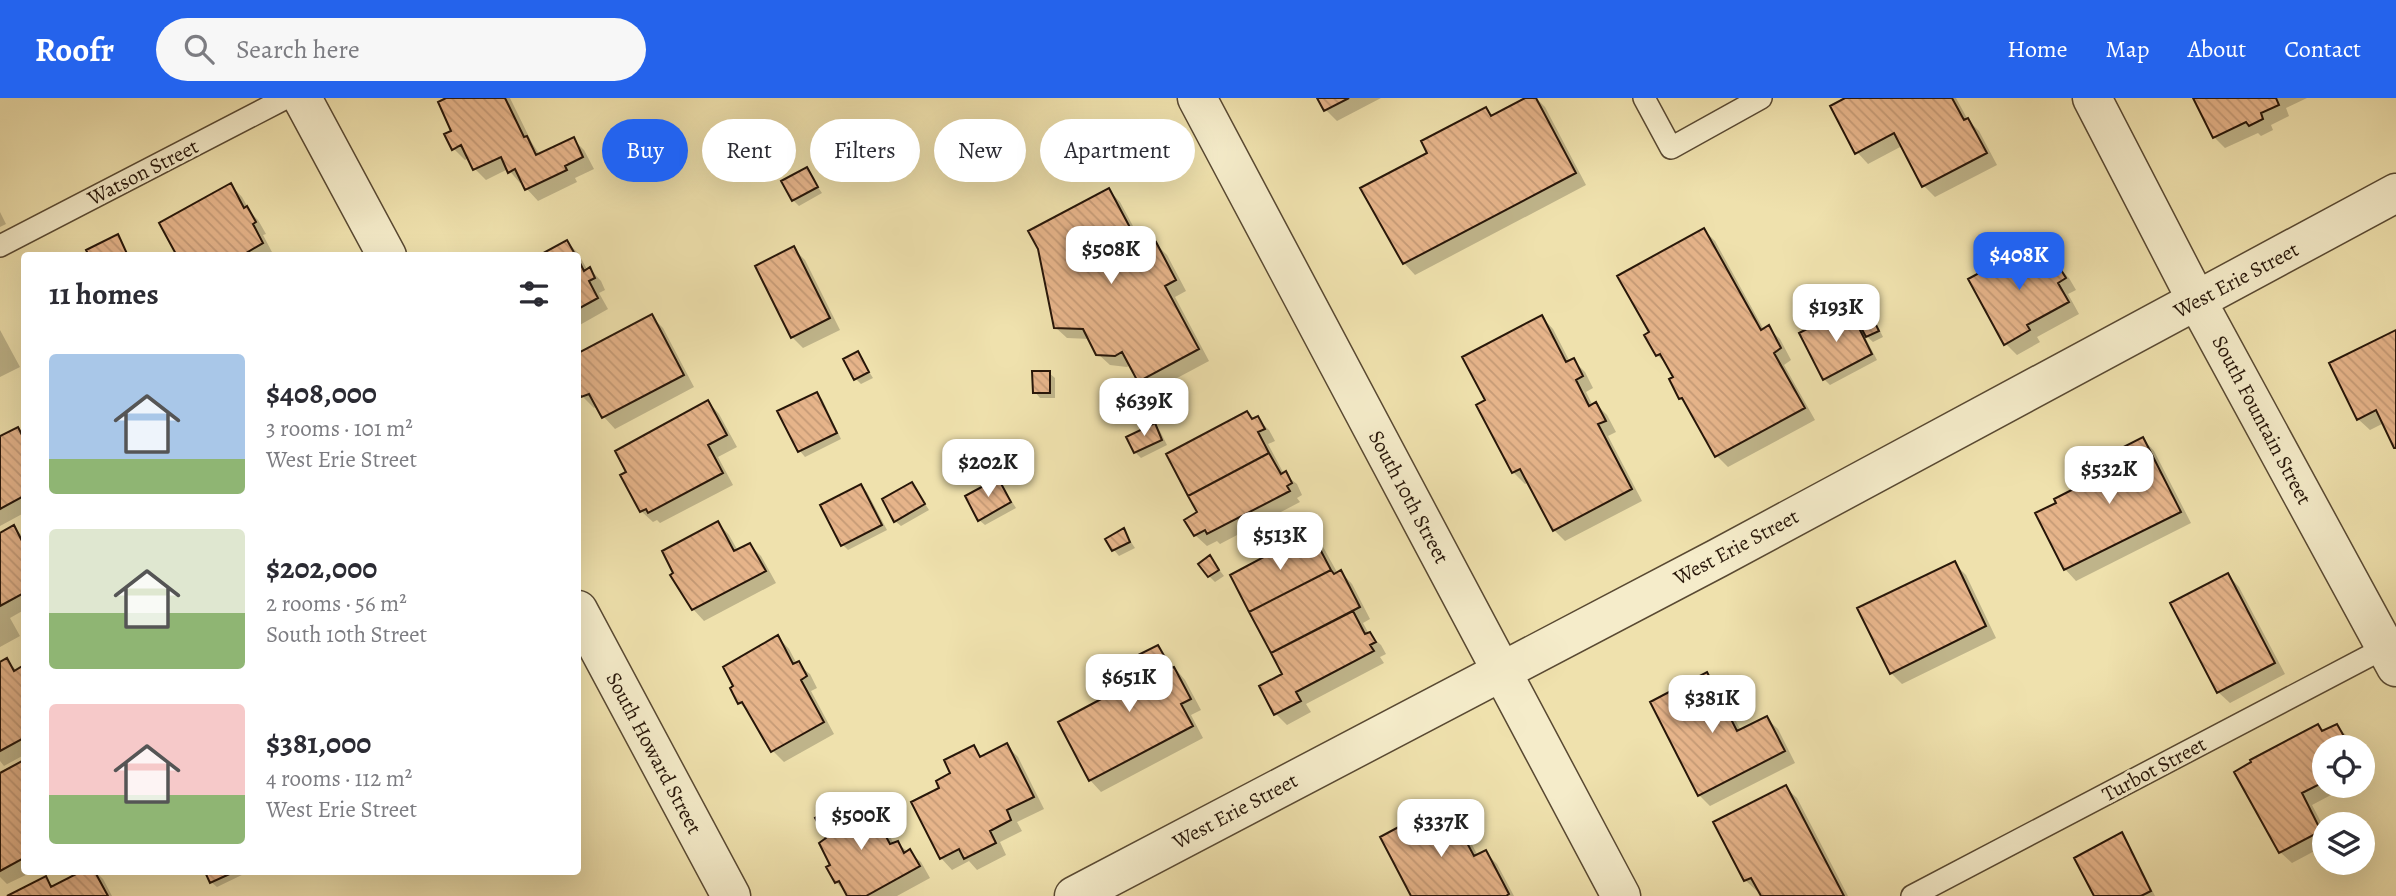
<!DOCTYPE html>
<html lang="en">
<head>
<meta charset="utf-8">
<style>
	:root { --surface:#fff; --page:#f7f7f7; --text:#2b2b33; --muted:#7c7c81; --accent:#2563eb }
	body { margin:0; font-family:Alegreya,serif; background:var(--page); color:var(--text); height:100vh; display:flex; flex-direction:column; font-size:26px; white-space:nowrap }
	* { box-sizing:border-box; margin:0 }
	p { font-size:23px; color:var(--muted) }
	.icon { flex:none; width:38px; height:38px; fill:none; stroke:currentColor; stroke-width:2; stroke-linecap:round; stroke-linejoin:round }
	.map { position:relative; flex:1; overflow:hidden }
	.side { position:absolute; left:21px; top:154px; width:560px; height:623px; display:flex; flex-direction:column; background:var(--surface); border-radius:7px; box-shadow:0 7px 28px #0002 }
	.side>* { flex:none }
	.top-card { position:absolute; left:602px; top:21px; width:665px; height:63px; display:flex; gap:14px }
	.fabs { position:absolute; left:2312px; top:637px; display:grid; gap:14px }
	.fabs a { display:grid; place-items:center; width:63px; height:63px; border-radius:50%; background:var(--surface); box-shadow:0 7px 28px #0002; font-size:35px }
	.price { position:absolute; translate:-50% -60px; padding:0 16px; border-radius:14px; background:#fff; color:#222; font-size:23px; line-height:46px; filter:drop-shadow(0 2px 4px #0008) }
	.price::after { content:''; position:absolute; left:50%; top:42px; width:21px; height:16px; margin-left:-10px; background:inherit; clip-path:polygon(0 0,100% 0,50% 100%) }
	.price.selected { background:var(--accent); color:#fff }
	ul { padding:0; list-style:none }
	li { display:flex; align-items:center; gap:21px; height:175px; padding:0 28px }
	li span { display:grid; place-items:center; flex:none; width:196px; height:140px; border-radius:7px; color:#555 }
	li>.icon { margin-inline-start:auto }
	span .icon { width:84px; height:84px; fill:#fffc; stroke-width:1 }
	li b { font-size:30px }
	h2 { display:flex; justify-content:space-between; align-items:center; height:84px; padding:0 28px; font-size:30px }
	.chip { padding:0 24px; border-radius:32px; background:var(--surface); box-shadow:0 7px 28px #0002; font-size:24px; line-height:63px }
	.chip.selected { background:var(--accent); color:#fff }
	header { display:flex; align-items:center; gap:42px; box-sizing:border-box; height:98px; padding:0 35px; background:var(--accent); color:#fff }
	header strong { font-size:33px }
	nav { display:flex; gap:38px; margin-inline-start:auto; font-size:24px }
	.search { width:490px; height:63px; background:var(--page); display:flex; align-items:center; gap:18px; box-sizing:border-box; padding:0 24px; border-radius:38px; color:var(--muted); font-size:26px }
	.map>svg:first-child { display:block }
	.shadow { fill:#0003 }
	.building { fill:url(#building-back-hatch); stroke:#271609; stroke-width:2 }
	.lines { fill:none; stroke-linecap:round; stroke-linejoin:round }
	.service-casing { stroke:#594932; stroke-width:24 }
	.minor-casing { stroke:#594932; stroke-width:41 }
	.service { stroke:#f5ecca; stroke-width:21 }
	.minor { stroke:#f5ecca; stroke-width:38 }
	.labels { text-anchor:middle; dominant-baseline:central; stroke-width:6; stroke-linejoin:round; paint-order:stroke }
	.street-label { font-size:21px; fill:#271609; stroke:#f5ecca }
</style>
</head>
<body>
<header>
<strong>Roofr</strong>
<div class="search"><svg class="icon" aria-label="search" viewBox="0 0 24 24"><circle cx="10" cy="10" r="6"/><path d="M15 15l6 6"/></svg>Search here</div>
<nav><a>Home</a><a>Map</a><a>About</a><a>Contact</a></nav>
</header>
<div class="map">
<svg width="2396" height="798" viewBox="0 0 2396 798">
	<defs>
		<pattern id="building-back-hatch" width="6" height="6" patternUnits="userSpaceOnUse" patternTransform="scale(1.75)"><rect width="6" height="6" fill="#e6b48a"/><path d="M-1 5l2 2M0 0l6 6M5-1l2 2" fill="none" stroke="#c59a76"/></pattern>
	</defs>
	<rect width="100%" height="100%" fill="#efe1ad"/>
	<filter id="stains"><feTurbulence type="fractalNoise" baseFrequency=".00286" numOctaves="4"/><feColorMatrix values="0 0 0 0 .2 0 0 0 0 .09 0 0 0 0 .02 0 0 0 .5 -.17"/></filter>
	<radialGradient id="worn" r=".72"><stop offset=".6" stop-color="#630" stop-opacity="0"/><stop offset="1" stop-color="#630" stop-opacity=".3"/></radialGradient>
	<!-- shadow -->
	<path class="shadow" d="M450,0h60l22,45 8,12 33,-16 11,11 10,19 -19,9 2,4 -39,19 -11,-12 -4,-8 -3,2 -12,-14 -22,11 -11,-11 -6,-11 -4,2 -11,-11z
		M1319,0h62l-44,23 -11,-11z
		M1528,0h8l9,9 41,78 -171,90 -11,-12 25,-110 57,-44 7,8z
		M1849,0h107l12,22 11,11 18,34 -62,32 -11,-11 -22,-40 -34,18 -11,-12z
		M2195,0h112l-21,10 3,8 -18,9 2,5 -12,6 -3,-3 -33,15 -11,-11z
		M737,41l15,23 -13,7 -6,-6z
		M806,72l16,23 -23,13 -6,-6z
		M231,87l11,12 9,16 7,7 8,14 -3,1 10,19 -94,2z
		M1109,92l11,12 26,48 10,-6 11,11 19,36 -11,6 34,64 -58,31 -11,-11 -9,-17 -4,3 -17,-2 -12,-11 -8,-15 -23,-1 -12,-11z
		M0,114l6,12 -6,3z
		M1704,132l11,11 49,89 4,-2 12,11 11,21 -7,5 31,55 -87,47 -11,-11 -29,-50 -7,-8 -6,-20 -6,-12 -12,-11 -11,-19 6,-3z
		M567,144l11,11 10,18 2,-2 11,12 4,9 -6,3 9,16 -30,17v-70h-36z
		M2037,146l11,11 7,13 3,-1 11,11 7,12 -8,4 11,20 -42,23 3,5 -23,13 -12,-12z
		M793,150l12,12 35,70 -37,18 -11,-11z
		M1866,210l5,5 12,24 -10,5 -10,-9 14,27 -47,25 -6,-6 24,-69 4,4z
		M652,219l11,11 31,59 -79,42 -11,-12 -7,-11 -3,2 -12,-12 -4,-9v-4l5,-3 -5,-10v-15z
		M1542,219l11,12 17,33 3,-2 12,12 8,16 -7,4 7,14 3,-2 11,11 9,17 -8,4 34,65 -77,40 -11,-11 -25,-48 -4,2 -12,-12 -34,-66 8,-5z
		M0,232l20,37 -20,10z
		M2396,234v115l-12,-24 -14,7 -12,-11z
		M857,255l16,25 -12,6 -5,-5z
		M1049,275l6,5v20h-15l-5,-6z
		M816,296l6,5 19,40 -36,18 -5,-6 -20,-39z
		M708,304l11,12 18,33 -19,10 15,28 -73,38 -3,-3 -4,2 -12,-11z
		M1247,315l7,7 4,-1 11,11 6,11 -7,3 16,30 13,10 5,11 -5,3 3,4 -80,42 -3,-3 -10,5 -12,-11 4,-22z
		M1154,327l6,6 7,14 -26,13 -6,-6z
		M18,331l6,7v77l-24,13v-88z
		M2143,341l11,12 37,72 -115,58 -11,-12 -7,-66 46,-27z
		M998,382l18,28 -31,17 -6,-5z
		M912,386l17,26 -28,16 -6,-5z
		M861,388l6,6 20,38 -39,20 -5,-5z
		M718,425l11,12 9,16 12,-6 11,11 15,27 -72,38 -11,-12z
		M14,429l10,11v72l-14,8 10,18 -20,11v-112z
		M1123,432l12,18 -16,8 -5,-6z
		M1311,436l11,11 16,29 3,-2 11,12 18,35 -7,4 6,11 12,11 5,9 -6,3 4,6 -78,41 5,8 -24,13 -11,-11 9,-39 -53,-99z
		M1210,460l14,18 -9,6 -6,-6z
		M1954,465l12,12 30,63 -94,46 -11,-11z
		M2228,477l11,12 46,87 -55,29 -12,-11z
		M778,539l11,12 8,15 13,10 7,14 -6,3 23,43 -50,28 -11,-11 -22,-37 -11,-11z
		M1157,549l28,33 16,30 -10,5 12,23 -102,54 -11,-12 17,-82z
		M7,562l10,11 7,-4v88l-20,11 -4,-5v-97z
		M1707,576l11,12 23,45 25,-13 12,11 17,34 -85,43 -11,-11z
		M2318,628l6,6 13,-6 11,11 6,10h-30v39h24l-36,19 12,23v18l-32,17 -12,-11z
		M1007,648l11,11 26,52 -27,13 5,9 -22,11 6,13 -29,15 -8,-9 -17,9 -11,-12v-69l32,-41 10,10z
		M24,664v110h8l-25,12 -7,-7v-102z
		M1785,689l12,11 51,98h-85l-4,-6 -2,1 -12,-11z
		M849,704l16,19 8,-5 12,12 9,16 3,-1 24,19 9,16 -33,18h-48l-13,-14 -8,-43z
		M1445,706l11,11 22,41 7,-4 12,12 17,32h-101z
		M2122,736l5,6 28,56h-59z
		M84,774h12l7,7 9,17h-101l34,-18 9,9z
		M207,774h39v1l-29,14 -6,-5z"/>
	<!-- building -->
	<path class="building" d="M446,0h59l19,39 3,-1 9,19 38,-18 9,20 -18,9 2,4 -42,20 -10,-21 -7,4 -7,-16 -28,13 -12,-25 -9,5 -8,-16 7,-3 -13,-29z
		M1317,0h32l-25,13z
		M1525,0h11l40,75 -173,91 -43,-76 67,-35 -6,-12 65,-34 5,9z
		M1845,0h107l12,22 4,-2 19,35 -65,34 -28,-54 -39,21 -25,-48z
		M2193,0h83l3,7 -18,8 2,6 -14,7 -3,-4 -33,16z
		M738,39l10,19 -16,8 -10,-18z
		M807,69l11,20 -26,14 -11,-20z
		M231,85l13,25 3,-2 9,16 -3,2 10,19 -22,13h-64l-18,-33z
		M1109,90l33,62 14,-8 20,38 -11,6 34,63 -61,33 -16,-30 -7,4 -19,-1 -13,-26 -29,-1 -16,-79 -10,-18z
		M1704,130l57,102 8,-5 12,23 -7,5 31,55 -90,49 -33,-59 -3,1 -10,-20 4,-2 -13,-23 -4,2 -12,-21 5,-3 -32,-56z
		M118,136l10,22h-39l-3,-6z
		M567,142l9,16h-38z
		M2037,144l15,26 6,-3 8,13 -8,5 11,19 -42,23 3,5 -26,15 -36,-66z
		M794,148l36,72 -39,20 -36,-72z
		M578,161l6,12 6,-4 5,11 -6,3 9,17 -20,11z
		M1866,207l13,26 -13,6 -13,-25z
		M1849,210l23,46 -49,26 -24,-47z
		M652,216l32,61 -82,43 -13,-24 -8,3 -3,-6v-10l2,-1 -2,-6v-21z
		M1542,217l24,47 8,-4 9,18 -7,4 13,26 7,-4 10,19 -8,3 34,65 -79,42 -33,-62 -8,4 -36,-68 9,-5 -23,-43z
		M2396,232v118h-2l-18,-38 -19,10 -28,-57z
		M858,253l11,21 -15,8 -11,-21z
		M1032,273h18v22h-17z
		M817,294l20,41 -39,19 -21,-41z
		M708,302l19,35 -19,10 15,28 -75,40 -2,-4 -6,3 -20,-37 6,-3 -11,-21z
		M1247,313l5,8 6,-3 7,13 -7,3 11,21 -81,43 -22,-42z
		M1155,325l7,17 -28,13 -8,-16z
		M18,329l6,12v57l-24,13v-73z
		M2143,339l38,75 -117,58 -29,-57 21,-10 -2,-4 47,-24 -7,-13z
		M1269,355l12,21 5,-3 6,12 -5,3 3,5 -83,43 -2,-4 -11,6 -10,-16 13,-8 -9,-16z
		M998,380l13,24 -33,19 -13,-25z
		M912,384l13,22 -31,18 -12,-23z
		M861,386l21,41 -41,21 -21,-41z
		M718,423l16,30 16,-8 16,28 -74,39 -22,-35 3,-2 -11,-22z
		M14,427l10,20v48l-24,13v-73z
		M1124,430l6,14 -18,9 -7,-12z
		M1311,434l20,38 -82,42 -19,-37z
		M1210,457l9,15 -11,7 -10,-13z
		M1955,463l31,65 -96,48 -33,-66z
		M1331,472l3,4 7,-4 19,37 -89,46 -22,-41z
		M2228,475l47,90 -58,30 -47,-90z
		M1353,513l12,23 5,-2 6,10 -6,3 4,6 -78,41 5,9 -27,14 -15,-29 23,-12 -11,-21z
		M778,537l15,29 6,-3 8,15 -6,4 23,42 -53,30 -29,-50 -4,2 -8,-16 3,-2 -10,-19z
		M1158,547l13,23 3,-1 17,32 -10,5 12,22 -104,55 -31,-59 47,-25 -11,-20z
		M7,560l7,13 10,-6v73l-24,13v-89z
		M1707,574l30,59 30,-15 18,35 -87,45 -48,-94z
		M2318,626l4,7 15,-7 13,23h-26v35l-22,11 19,38 -42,22 -45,-81 17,-10 -1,-2z
		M1007,645l27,54 -27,13 4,10 -21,11 6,12 -32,16 -5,-10 -19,10 -29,-57 28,-14 -3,-7 14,-8 -6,-13 30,-15 6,12z
		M24,662v98l-24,13v-98z
		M1786,687l58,111h-83l-10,-18 -7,3 -31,-59z
		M849,701l12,22 13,-7 16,30 8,-3 6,12 6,-4 10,17 -54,30h-19l-8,-15 -4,2 -9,-16 4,-2 -11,-22 7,-5 -11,-20z
		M1445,704l29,54 12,-6 23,44 -3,2h-95l-31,-59z
		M2122,734l29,59 -10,5h-47l-20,-38z
		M80,774h15l13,24h-101l39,-20 5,11z
		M205,774h29l-24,11z"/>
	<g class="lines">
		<defs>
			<path id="service" d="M1644,0l27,50 90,-50
				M0,148l286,-148
				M1912,798l482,-253"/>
			<path id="minor" d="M302,0l85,158
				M1197,0l424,798
				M2092,0l105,203 199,366
				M578,512l153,286
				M1074,798l644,-338 678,-365"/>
		</defs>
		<!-- service casing -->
		<use href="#service" class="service-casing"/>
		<!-- minor casing -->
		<use href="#minor" class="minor-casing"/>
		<!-- service -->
		<use href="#service" class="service"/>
		<!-- minor -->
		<use href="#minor" class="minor"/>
	</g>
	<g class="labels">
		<!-- street labels -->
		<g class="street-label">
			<text transform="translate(143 74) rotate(-27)">Watson Street</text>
			<text transform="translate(2236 182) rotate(-28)">West Erie Street</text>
			<text transform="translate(2262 322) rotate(62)">South Fountain Street</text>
			<text transform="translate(1409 399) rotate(62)">South 10th Street</text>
			<text transform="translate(1736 449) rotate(-28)">West Erie Street</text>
			<text transform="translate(654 655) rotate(62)">South Howard Street</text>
			<text transform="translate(2154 671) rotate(-28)">Turbot Street</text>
			<text transform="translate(1235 713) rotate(-28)">West Erie Street</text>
		</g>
	</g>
	<rect width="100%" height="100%" filter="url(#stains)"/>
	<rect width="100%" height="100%" fill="url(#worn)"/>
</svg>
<div class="fabs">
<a><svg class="icon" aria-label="locate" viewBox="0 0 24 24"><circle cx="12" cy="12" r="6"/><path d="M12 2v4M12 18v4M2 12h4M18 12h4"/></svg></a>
<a><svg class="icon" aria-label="layers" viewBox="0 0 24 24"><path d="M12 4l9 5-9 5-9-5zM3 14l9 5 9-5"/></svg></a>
</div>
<b class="price" style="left:1111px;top:188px">$508K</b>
<b class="price selected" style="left:2019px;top:194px">$408K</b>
<b class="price" style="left:1836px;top:246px">$193K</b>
<b class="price" style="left:1144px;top:340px">$639K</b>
<b class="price" style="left:988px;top:401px">$202K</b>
<b class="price" style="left:2109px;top:408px">$532K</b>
<b class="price" style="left:1280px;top:474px">$513K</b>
<b class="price" style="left:1129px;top:616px">$651K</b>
<b class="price" style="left:1712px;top:637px">$381K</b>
<b class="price" style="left:861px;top:754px">$500K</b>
<b class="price" style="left:1441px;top:761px">$337K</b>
<div class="top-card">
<a class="chip selected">Buy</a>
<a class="chip">Rent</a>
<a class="chip">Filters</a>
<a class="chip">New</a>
<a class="chip">Apartment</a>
</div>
<section class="side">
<h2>11 homes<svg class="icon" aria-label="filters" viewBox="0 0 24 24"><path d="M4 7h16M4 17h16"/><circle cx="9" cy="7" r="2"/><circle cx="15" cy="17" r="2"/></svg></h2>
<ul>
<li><span style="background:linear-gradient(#a9c7e8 75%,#8fb573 0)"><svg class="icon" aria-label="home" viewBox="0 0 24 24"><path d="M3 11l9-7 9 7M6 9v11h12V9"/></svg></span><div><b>$408,000</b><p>3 rooms · 101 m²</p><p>West Erie Street</p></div></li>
<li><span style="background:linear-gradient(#dfe7d0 60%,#8fb573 0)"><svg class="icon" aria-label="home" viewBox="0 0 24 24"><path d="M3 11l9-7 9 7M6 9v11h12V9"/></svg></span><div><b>$202,000</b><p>2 rooms · 56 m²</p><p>South 10th Street</p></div></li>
<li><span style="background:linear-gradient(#f6c9c9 65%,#8fb573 0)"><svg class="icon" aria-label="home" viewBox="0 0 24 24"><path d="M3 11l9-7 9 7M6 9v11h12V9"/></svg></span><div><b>$381,000</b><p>4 rooms · 112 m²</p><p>West Erie Street</p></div></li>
</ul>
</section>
</div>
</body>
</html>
